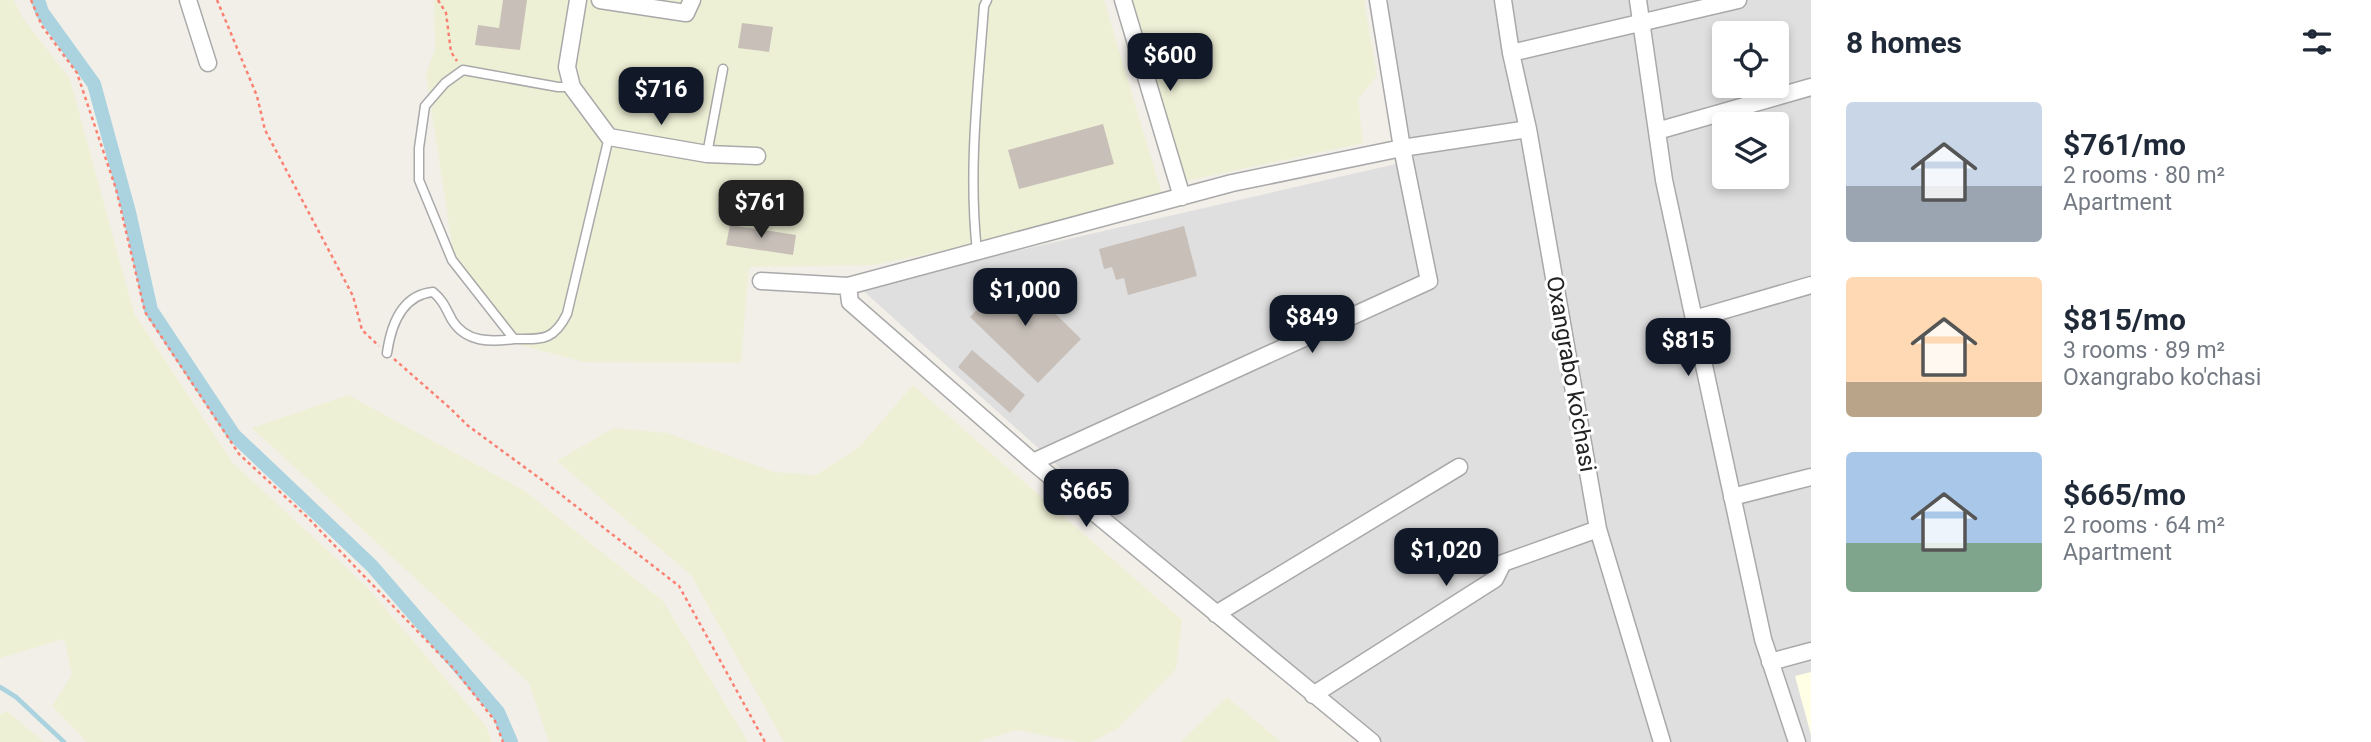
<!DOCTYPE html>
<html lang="en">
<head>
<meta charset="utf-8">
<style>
	:root { --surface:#fff; --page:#f6f6f7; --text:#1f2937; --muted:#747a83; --accent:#111827 }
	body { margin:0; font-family:Roboto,sans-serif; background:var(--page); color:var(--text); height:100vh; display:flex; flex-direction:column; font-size:26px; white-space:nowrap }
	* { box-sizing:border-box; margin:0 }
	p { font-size:23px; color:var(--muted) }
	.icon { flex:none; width:38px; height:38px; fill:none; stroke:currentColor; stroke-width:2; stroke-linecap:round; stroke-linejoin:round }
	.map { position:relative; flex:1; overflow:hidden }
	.side { display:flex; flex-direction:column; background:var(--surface); width:560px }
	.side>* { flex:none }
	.controls { position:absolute; left:1712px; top:21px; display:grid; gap:14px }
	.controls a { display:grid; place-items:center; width:77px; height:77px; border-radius:7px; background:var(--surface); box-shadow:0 4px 10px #0003; font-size:35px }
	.price { position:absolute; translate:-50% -60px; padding:0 16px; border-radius:14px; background:var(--accent); color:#fff; font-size:23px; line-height:46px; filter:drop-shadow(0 2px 4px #0008) }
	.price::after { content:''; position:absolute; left:50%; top:42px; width:21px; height:16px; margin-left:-10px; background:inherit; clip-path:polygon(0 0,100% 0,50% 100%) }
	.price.current { background:#222; color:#fff }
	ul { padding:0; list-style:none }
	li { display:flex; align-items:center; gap:21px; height:175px; padding:0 35px }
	li span { display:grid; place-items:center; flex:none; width:196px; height:140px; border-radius:7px; color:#555 }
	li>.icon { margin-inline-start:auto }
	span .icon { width:84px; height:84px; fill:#fffc; stroke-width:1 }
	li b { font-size:30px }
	h2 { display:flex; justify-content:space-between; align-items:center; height:84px; padding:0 35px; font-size:30px }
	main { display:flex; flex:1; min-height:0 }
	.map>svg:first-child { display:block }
	.residential { fill:#e0dfdf; fill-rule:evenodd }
	.education { fill:#ffffe5 }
	.farmland { fill:#eef0d5 }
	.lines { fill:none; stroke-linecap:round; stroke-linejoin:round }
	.stream { stroke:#aad3df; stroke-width:4.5 }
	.canal { stroke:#aad3df; stroke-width:14 }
	.building { fill:#c7bfb8 }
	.service-casing { stroke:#a9a9a9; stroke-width:11 }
	.minor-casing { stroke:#a9a9a9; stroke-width:19 }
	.path { stroke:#fa8072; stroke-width:2.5; stroke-dasharray:3.5 3.5; stroke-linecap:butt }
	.service { stroke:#fff; stroke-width:8 }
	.minor { stroke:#fff; stroke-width:16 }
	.labels { text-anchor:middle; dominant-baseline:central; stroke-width:6; stroke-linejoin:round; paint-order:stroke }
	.street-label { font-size:23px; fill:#222; stroke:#fff }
</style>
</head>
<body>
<main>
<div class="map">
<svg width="1811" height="742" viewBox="0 0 1811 742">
	<rect width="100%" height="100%" fill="#f2efe9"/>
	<!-- residential -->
	<path class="residential" d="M1368,0h443v742h-437l-61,-47 -454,-408 537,-123zM1724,33h52v53h-52zM1724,124h52v53h-52z"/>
	<!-- education -->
	<path class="education" d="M1811,672v63l-16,-59z"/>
	<!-- farmland -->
	<path class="farmland" d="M0,0h14l8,17 48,62 64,234 99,150 134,124 119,139 6,16h-405l-35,-36 20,-31 -8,-36 -64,19z
		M434,0h670l61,204 -291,61 -125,2 -8,96 -157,-1 -71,-19 -58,-79 -29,-190 9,-24z
		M1117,0h247l13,76 -19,23 5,44 -191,41z
		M913,385l269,235 -6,49 -58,59 -26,14h-13l-63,-12 -38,12h-194l-93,-167 -134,-114 56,-33 54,5 107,39 42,3 43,-28z
		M348,395l177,96 138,110 85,141h-199l-20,-59 -277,-255z
		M1227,697l54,45h-100z
		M7,711l37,31h-44v-27z"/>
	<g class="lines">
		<!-- stream -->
		<path class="stream" d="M0,687l16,10 48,45"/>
		<!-- canal -->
		<path class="canal" d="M38,0l4,12 52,72 35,128 22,98 83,125 138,131 126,146 13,30"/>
	</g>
	<!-- building -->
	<path class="building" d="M503,0h24l-7,50 -45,-5 3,-20 21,3z
		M742,23l31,4 -4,25 -31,-4z
		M1103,124l11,40 -95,25 -11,-39z
		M730,225l66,10 -3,20 -67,-10z
		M1184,226l13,50 -69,19 -4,-17 -8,2 -4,-13 -8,2 -5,-20z
		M1013,272l68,67 -43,44 -68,-66z
		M972,350l53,45 -15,18 -52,-46z"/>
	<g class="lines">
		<defs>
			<path id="service" d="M572,87h-14l-95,-17 -18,13 -20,23 -6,42v32l33,80 62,79c27,0 39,3 53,-25l42,-177
				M707,154l16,-85
				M977,251c-9,-81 1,-163 7,-245l3,-6
				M387,353c4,-28 15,-58 46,-61 10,8 13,17 19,28 14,23 39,22 62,19"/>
			<path id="minor" d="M188,0l20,63
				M578,0l-11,67 5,20 37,50 98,17 50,2
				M600,0l86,13 6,-13
				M1123,0l59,197
				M1503,0l8,53 17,76 70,400 64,213
				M1638,0l26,180 99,459 34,103
				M1511,53l227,-53
				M1657,131l154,-44
				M761,281l87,5 384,-103 170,-35 126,-19
				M848,286l2,16 183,160 339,280
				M1694,319l117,-34
				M1033,462l396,-181 -27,-133 -24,-148
				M1732,497l79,-20
				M1216,614l243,-147
				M1770,662l41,-11
				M1313,695l182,-116 8,-16 95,-34"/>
		</defs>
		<!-- service casing -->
		<use href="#service" class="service-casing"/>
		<!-- minor casing -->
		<use href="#minor" class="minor-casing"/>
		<!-- path -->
		<path class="path" d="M31,0l11,26 35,47 39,116 29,123 94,142 68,63 147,152 41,52 8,21
			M217,0l40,96 8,34 88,166 9,34 17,16
			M438,0l8,13 5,39 6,9
			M394,359l57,50 16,16 75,55 137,106 86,156"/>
		<!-- service -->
		<use href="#service" class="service"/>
		<!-- minor -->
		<use href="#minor" class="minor"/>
	</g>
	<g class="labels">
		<!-- street labels -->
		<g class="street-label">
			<text transform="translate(1571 374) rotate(80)">Oxangrabo ko'chasi</text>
		</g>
	</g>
</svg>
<div class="controls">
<a><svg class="icon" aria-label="locate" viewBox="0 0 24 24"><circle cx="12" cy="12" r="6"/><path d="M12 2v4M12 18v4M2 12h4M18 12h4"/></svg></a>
<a><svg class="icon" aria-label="layers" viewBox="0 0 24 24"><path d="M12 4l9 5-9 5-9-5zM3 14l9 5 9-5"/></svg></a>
</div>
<b class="price" style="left:1170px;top:93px">$600</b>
<b class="price" style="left:661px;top:127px">$716</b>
<b class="price current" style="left:761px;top:240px">$761</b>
<b class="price" style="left:1025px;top:328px">$1,000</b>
<b class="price" style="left:1312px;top:355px">$849</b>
<b class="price" style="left:1688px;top:378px">$815</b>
<b class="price" style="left:1086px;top:529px">$665</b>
<b class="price" style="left:1446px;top:588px">$1,020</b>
</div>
<section class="side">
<h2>8 homes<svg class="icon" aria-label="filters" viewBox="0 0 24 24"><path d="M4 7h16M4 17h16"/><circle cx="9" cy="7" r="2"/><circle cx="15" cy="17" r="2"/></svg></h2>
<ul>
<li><span style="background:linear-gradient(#c9d6e8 60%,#9aa5b1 0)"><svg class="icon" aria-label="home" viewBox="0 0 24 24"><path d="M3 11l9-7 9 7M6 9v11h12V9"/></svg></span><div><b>$761/mo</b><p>2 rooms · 80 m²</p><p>Apartment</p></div></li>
<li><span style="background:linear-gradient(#ffd9b3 75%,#b9a48a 0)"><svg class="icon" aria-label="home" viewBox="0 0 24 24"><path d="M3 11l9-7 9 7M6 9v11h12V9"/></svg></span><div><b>$815/mo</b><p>3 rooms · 89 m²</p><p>Oxangrabo ko'chasi</p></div></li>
<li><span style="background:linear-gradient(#a9c7e8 65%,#7fa58c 0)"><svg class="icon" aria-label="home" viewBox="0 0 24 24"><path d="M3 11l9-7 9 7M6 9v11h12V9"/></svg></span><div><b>$665/mo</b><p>2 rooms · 64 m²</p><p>Apartment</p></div></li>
</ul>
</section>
</main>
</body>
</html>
